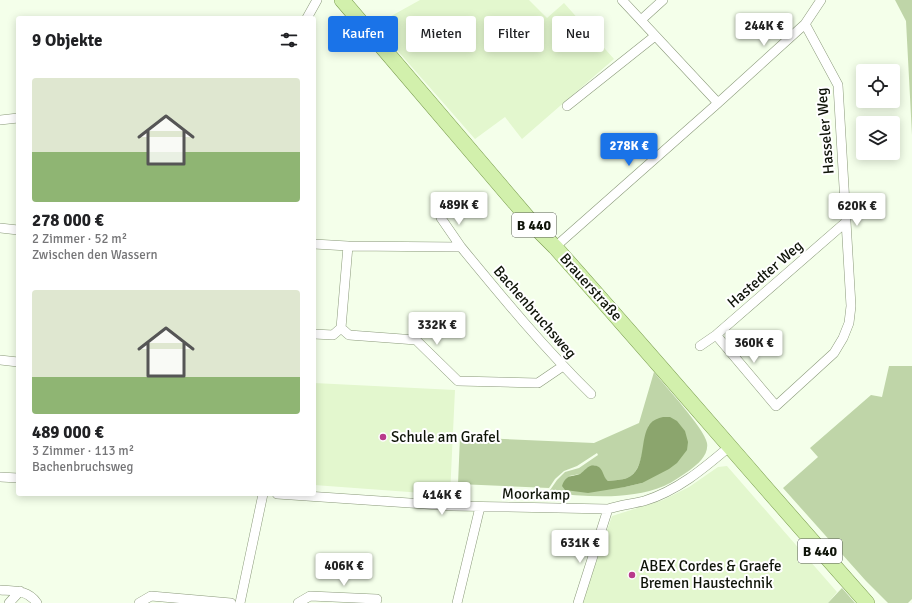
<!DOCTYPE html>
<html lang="de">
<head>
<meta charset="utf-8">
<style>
	:root { --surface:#fff; --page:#f2f2f2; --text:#202124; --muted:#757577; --accent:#1a73e8 }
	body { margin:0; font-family:Signika,sans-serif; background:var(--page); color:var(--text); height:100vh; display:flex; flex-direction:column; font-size:15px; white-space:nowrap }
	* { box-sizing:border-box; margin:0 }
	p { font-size:13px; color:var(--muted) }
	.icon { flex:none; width:22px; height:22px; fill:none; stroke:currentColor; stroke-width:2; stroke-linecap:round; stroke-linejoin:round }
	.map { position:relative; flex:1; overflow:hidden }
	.side { position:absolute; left:16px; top:16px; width:300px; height:480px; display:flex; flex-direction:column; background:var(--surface); border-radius:4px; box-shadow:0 2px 10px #0003 }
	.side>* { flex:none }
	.guide { position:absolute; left:328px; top:16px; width:380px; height:36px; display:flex; gap:8px }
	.fabs { position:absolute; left:856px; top:64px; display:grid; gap:8px }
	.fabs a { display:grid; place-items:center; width:44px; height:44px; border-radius:4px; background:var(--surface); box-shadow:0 2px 10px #0003; font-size:20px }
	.price { position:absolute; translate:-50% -34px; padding:0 9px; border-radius:4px; background:#fff; color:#222; font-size:13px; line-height:26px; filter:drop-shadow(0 1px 2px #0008) }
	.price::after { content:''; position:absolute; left:50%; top:24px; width:12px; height:9px; margin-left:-6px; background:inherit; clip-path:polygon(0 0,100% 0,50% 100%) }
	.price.current { background:var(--accent); color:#fff }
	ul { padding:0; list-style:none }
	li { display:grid; align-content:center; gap:8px; height:212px; padding:0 16px }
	li span { display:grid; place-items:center; height:124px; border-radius:4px; color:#555 }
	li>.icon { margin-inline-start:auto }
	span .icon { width:72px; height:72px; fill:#fffc; stroke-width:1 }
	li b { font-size:17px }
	h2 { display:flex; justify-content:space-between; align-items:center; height:48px; padding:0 16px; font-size:17px }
	.tag { padding:0 14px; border-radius:4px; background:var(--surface); box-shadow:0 2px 10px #0003; font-size:14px; line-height:36px }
	.tag.current { background:var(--accent); color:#fff }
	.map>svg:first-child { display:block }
	.built { fill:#e3f7ce }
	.green { fill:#bfd5a8; fill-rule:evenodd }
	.water { fill:#8ba56d }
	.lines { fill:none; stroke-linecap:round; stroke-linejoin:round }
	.minor-casing { stroke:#8a997a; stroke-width:10 }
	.primary-casing { stroke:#7a9c4f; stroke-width:16 }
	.minor { stroke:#fff; stroke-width:9 }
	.primary { stroke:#d2f0ac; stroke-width:15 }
	.poi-dot { fill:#b83b8b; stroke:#fff; stroke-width:1.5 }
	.labels { text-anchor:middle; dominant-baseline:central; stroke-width:4; stroke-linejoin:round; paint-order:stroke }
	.shield { fill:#fff; stroke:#575a53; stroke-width:1 }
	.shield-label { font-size:14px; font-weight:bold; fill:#0f1409 }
	.street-label { font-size:15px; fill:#0f1409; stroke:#fff }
	.poi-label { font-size:15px; fill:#0f1409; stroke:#fff; text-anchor:start }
</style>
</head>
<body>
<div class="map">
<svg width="912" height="603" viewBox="0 0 912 603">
	<rect width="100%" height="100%" fill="#f4ffea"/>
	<!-- built -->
	<path class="built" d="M420,0h109l18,18 17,-15 50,56 -92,80 -17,-22 -30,22 -100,-114z
		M314,383l141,7 -5,105 -136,-10z
		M727,466l110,126 -9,11h-246l30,-87 51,-16 26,-13 29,-20z"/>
	<!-- green -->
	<path class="green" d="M895,0h17v135l-6,-114z
		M889,366h23v233l-4,4h-20l-22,-22 -83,-93 35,-31 -8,-9 61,-53 11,2z
		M654,372c11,14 50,56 53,71 2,12 -9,21 -17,27 -9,6 -17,12 -26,16 -36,15 -78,10 -116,7l9,-13 8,-8 14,-4 19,-13 -1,-2 -20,13 -13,5 -9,8 -6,9 -91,-4 2,-47 134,6 45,-20zM649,425l-7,58 -17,4 -13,1 -43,-12 11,-2 14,-9c9,3 7,11 14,16 6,-1 14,-1 19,-3 17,-6 16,-38 22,-53z
		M842,588l13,15h-27z"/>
	<!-- water -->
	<path class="water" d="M663,417h7l7,4 8,10 3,11 -1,8 -10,13 -8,6 -27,14 -17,4 -37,6 -23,-3 -3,-4c1,-3 2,-6 5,-8 4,-3 9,-2 13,-4 5,-3 9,-11 17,-8 7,3 5,10 11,15 6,-1 14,-1 19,-3 20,-8 12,-40 23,-54 3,-4 8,-6 13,-7z"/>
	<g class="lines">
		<defs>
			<path id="minor" d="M622,0l96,103
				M307,18l10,-18
				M641,20l22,-20
				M567,106l88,-70
				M0,120l18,-2
				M441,218l20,29
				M0,228l18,2
				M314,244l34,2 113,1c41,50 83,101 130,147
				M555,247l163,-144 87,-79 16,-24
				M341,328l7,-82
				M314,334l19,1 8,-7 8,7 67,5 42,41 80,2 25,-17
				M716,335l60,71 58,-53 9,-15 6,-15 2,-17 -13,-221 -33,-61
				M700,346l16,-11 130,-113
				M0,360l18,2
				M0,477l18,1
				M277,494l177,12 154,3c12,-4 24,-5 36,-8 33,-10 59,-32 85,-54
				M0,590c15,1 28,0 37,13
				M9,603l11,-12
				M139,603l12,-7 80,7
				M240,603l23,-109
				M298,603l12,-7 67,3 -1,4
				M457,603l23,-96
				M578,603l30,-94"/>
			<path id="primary" d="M342,0l198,232 15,15c105,118 207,238 312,356"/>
		</defs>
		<!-- minor casing -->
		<use href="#minor" class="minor-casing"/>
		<!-- primary casing -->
		<use href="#primary" class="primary-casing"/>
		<!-- minor -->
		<use href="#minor" class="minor"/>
		<!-- primary -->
		<use href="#primary" class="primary"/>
	</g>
	<!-- markers -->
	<g class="poi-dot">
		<circle cx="383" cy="437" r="4"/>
		<circle cx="632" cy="575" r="4"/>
	</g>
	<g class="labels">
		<!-- shield labels -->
		<g class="shield">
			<rect x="512" y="213" width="44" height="24" rx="3"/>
			<rect x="798" y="539" width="44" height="24" rx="3"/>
		</g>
		<g class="shield-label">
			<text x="534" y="225">B 440</text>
			<text x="820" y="551">B 440</text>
		</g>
		<!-- street labels -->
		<g class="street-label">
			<text transform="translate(825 131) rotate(-95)">Hasseler Weg</text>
			<text transform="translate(765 274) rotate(-41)">Hastedter Weg</text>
			<text transform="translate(591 287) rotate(48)">Brauerstraße</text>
			<text transform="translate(535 312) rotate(49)">Bachenbruchsweg</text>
			<text transform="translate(536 494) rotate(1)">Moorkamp</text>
		</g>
		<!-- poi labels -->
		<g class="poi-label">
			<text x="391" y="437">Schule am Grafel</text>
			<text x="640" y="566">ABEX Cordes &amp; Graefe<tspan x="640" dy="17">Bremen Haustechnik</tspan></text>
		</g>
	</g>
</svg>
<div class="fabs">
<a><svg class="icon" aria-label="locate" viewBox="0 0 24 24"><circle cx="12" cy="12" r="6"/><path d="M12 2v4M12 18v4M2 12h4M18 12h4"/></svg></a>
<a><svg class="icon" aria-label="layers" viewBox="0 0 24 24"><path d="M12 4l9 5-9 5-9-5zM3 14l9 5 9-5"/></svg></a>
</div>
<b class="price" style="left:764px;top:47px">244K €</b>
<b class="price current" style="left:629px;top:167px">278K €</b>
<b class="price" style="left:459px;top:226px">489K €</b>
<b class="price" style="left:857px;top:227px">620K €</b>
<b class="price" style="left:437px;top:346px">332K €</b>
<b class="price" style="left:754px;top:364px">360K €</b>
<b class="price" style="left:442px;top:516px">414K €</b>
<b class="price" style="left:580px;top:564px">631K €</b>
<b class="price" style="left:344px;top:587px">406K €</b>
<div class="guide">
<a class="tag current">Kaufen</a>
<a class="tag">Mieten</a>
<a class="tag">Filter</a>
<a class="tag">Neu</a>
</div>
<section class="side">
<h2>9 Objekte<svg class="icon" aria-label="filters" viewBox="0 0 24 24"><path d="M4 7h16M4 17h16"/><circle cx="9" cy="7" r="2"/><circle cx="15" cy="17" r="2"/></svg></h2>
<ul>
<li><span style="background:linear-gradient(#dfe7d0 60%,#8fb573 0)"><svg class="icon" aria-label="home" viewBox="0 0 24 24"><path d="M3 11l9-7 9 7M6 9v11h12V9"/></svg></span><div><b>278 000 €</b><p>2 Zimmer · 52 m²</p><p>Zwischen den Wassern</p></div></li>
<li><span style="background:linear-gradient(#dfe7d0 70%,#8fb573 0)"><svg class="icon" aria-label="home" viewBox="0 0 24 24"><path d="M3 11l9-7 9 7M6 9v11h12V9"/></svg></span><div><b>489 000 €</b><p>3 Zimmer · 113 m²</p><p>Bachenbruchsweg</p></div></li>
</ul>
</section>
</div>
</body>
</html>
